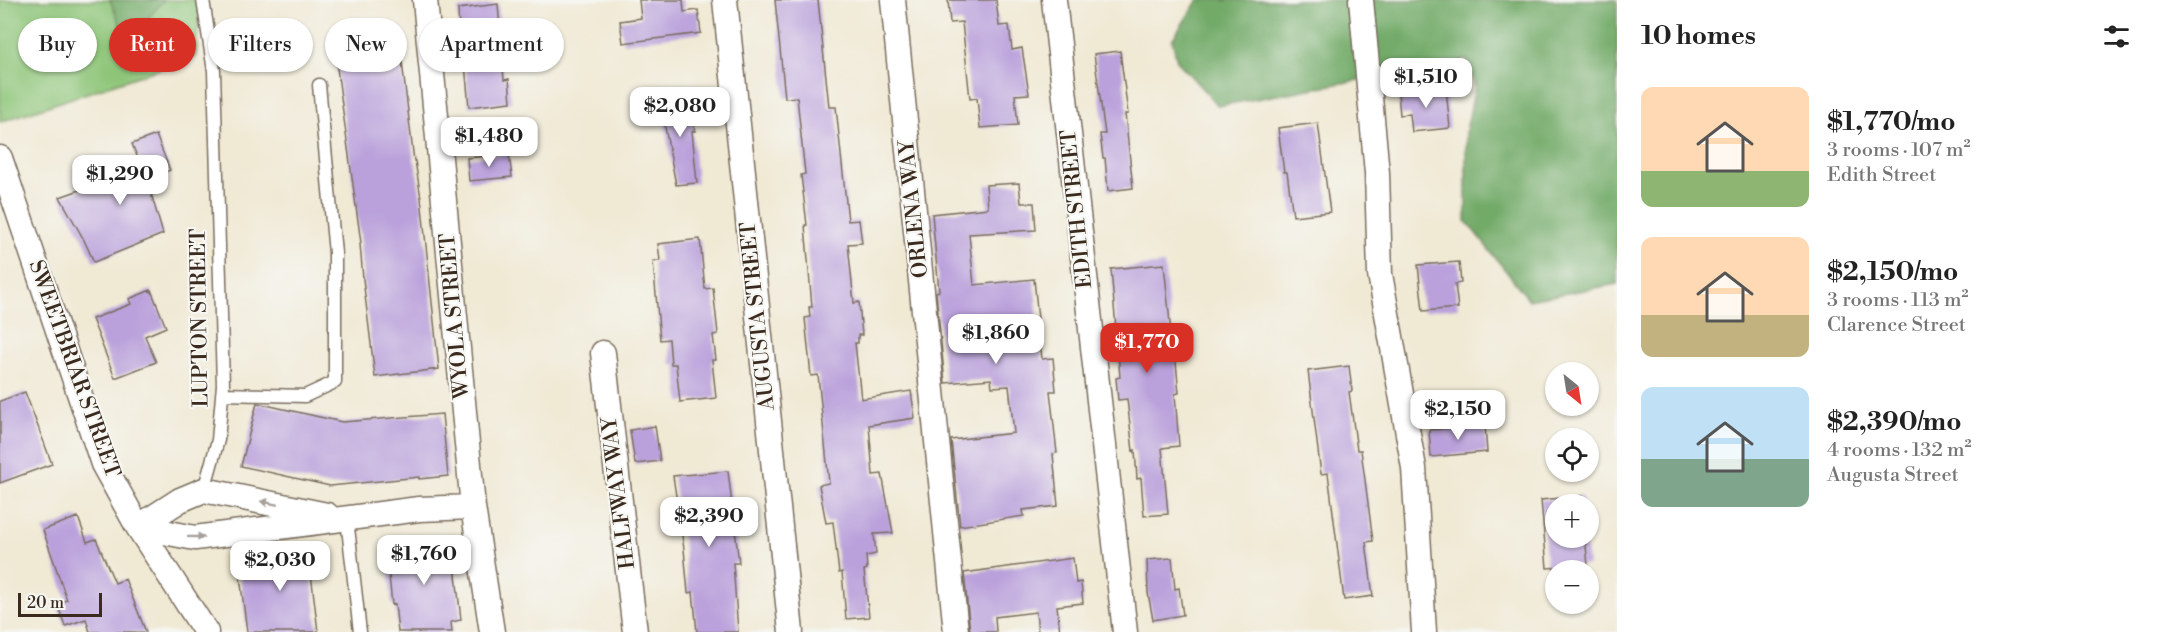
<!DOCTYPE html>
<html lang="en">
<head>
<meta charset="utf-8">
<style>
	:root { --surface:#fff; --page:#f2f2f2; --text:#222; --muted:#767676; --accent:#d93025 }
	body { margin:0; font-family:"Libre Bodoni",serif; background:var(--page); color:var(--text); height:100vh; display:flex; flex-direction:column; font-size:22px; white-space:nowrap }
	* { box-sizing:border-box; margin:0 }
	p { font-size:20px; color:var(--muted) }
	.icon { flex:none; width:33px; height:33px; fill:none; stroke:currentColor; stroke-width:2; stroke-linecap:round; stroke-linejoin:round }
	.map { position:relative; flex:1; overflow:hidden }
	.details { display:flex; flex-direction:column; background:var(--surface); width:540px }
	.details>* { flex:none }
	.top-card { position:absolute; left:18px; top:18px; width:570px; height:54px; display:flex; gap:12px }
	.needle { width:39px; rotate:150deg }
	.buttons { position:absolute; left:1545px; top:362px; display:grid; gap:12px }
	.buttons a { display:grid; place-items:center; width:54px; height:54px; border-radius:50%; background:var(--surface); box-shadow:0 2px 4px #0004; font-size:30px }
	.scale { position:absolute; left:18px; bottom:15px; width:84px; box-sizing:border-box; padding-left:6px; border:3px solid #3b2a1e; border-top:0; font-size:16px; line-height:21px; white-space:nowrap; color:#3b2a1e; -webkit-text-stroke:4px #f6f6f2; paint-order:stroke }
	.price { position:absolute; translate:-50% -51px; padding:0 14px; border-radius:12px; background:#fff; color:#222; font-size:20px; line-height:39px; filter:drop-shadow(0 2px 3px #0008) }
	.price::after { content:''; position:absolute; left:50%; top:36px; width:18px; height:14px; margin-left:-9px; background:inherit; clip-path:polygon(0 0,100% 0,50% 100%) }
	.price.current { background:var(--accent); color:#fff }
	ul { padding:0; list-style:none }
	li { display:flex; align-items:center; gap:18px; height:150px; padding:0 24px }
	li span { display:grid; place-items:center; flex:none; width:168px; height:120px; border-radius:12px; color:#555 }
	li>.icon { margin-inline-start:auto }
	span .icon { width:72px; height:72px; fill:#fffc; stroke-width:1 }
	li b { font-size:26px }
	h2 { display:flex; justify-content:space-between; align-items:center; height:72px; padding:0 24px; font-size:26px }
	.chip { padding:0 21px; border-radius:27px; background:var(--surface); box-shadow:0 2px 4px #0004; font-size:21px; line-height:54px }
	.chip.current { background:var(--accent); color:#fff }
	main { display:flex; flex:1; min-height:0 }
	.map>svg:first-child { display:block }
	.green { fill:#8dc578; stroke:#64784b; stroke-width:1.5 }
	.forest { fill:#72aa68; stroke:#566a43; stroke-width:1.5 }
	.building { fill:#baa1db }
	.lines { fill:none; stroke-linecap:round; stroke-linejoin:round }
	.service-casing { stroke:#7a6d5e; stroke-width:15 }
	.minor-casing { stroke:#7a6d5e; stroke-width:27 }
	.service { stroke:#fff; stroke-width:12 }
	.minor { stroke:#fff; stroke-width:24 }
	.oneway { fill:#a79f9a }
	.labels { text-anchor:middle; dominant-baseline:central; stroke-width:4.5; stroke-linejoin:round; paint-order:stroke }
	.street-label { font-size:21px; fill:#3b2a1e; stroke:#f6f6f2 }
</style>
</head>
<body>
<main>
<div class="map">
<svg width="1617" height="632" viewBox="0 0 1617 632">
	<rect width="100%" height="100%" fill="#f6f6f2"/>
	<filter id="ink" filterUnits="userSpaceOnUse"><feTurbulence type="fractalNoise" baseFrequency=".0167" numOctaves="2"/><feDisplacementMap in="SourceGraphic" scale="12" xChannelSelector="R" yChannelSelector="G"/><feConvolveMatrix kernelMatrix="1 2 1 2 8 2 1 2 1" color-interpolation-filters="sRGB"/></filter>
	<filter id="wash" filterUnits="userSpaceOnUse"><feTurbulence type="fractalNoise" baseFrequency=".008" numOctaves="4" result="noise"/><feDisplacementMap in="SourceGraphic" scale="24" xChannelSelector="R" yChannelSelector="G"/><feGaussianBlur stdDeviation="1.35" result="paint"/><feColorMatrix in="noise" values="0 0 0 0 0 0 0 0 0 0 0 0 0 0 0 0 0 1.4 0 .05"/><feComposite in="paint" operator="in"/></filter>
	<g filter="url(#wash)">
		<rect width="100%" height="100%" fill="#f0e9d4"/>
		<!-- green -->
		<path class="green" d="M0,0h200l-4,57 -196,65z"/>
		<!-- forest -->
		<path class="forest" d="M110,0h54l-37,41z
			M1198,0h419v284l-88,16 -63,-79v-90l9,-44 -8,-27 -249,46 -41,-45 -5,-21z"/>
		<g id="blocks">
			<!-- building -->
			<path class="building" d="M639,0h44l1,12 14,-2 3,23 -78,10 -3,-22 21,-3z
				M775,0h43l11,107h7l12,114 11,-1 3,23 -14,1 6,59 5,-1 3,33h-4v8h-3l6,56 50,-8 4,27 -46,7 4,50 9,-1 11,59 -19,1 2,20 -10,2 1,13 -3,1 5,47 -23,2 -4,-47 -3,1 -6,-51 -7,1 -7,-38 10,-2 -11,-108 -7,1 -6,-58 5,-1 -1,-10h3l-7,-82h2l-6,-50 4,-1 -8,-77 -12,1z
				M948,0h48l3,26 10,-1 3,25 10,-2 7,46 -14,1 3,30 -38,3 -3,-30 -7,1 -8,-77 -12,1z
				M498,4l6,76 5,-1 2,23 -42,5 -5,-53 -4,1 -2,-46z
				M1120,51l8,63h-3l8,74 -25,3 -3,-33h-2l-3,-24h5l-11,-80z
				M401,53l13,108h1l6,37 18,171 -64,8 -12,-98 -3,-35 1,-1 -25,-182z
				M1446,89l4,39 -38,4 -2,-18 -10,1 -2,-22z
				M688,95l7,36h-3l5,52 -21,2 -16,-84z
				M1318,123l12,89 -37,4 -6,-44h-3l-6,-44z
				M156,135l14,35 -23,10 16,54 -69,28 -10,-22 -24,-43 82,-29 -10,-24z
				M509,154l3,23 -43,4 -2,-23z
				M1019,183l2,20h13l2,27 -67,4 5,51 60,-6 8,80 11,-1 3,33h-6l7,62 -4,1 5,52 -35,4 1,6 -64,10 -9,-86 63,-7 -5,-47 -17,1 -1,-8 -46,4 -9,-91 3,-1 -7,-77 56,-6 -2,-23z
				M700,239l5,50 8,-1 5,46 -5,1 3,25h-4l4,38 -36,4 -4,-38h-5l-2,-25 -9,1 -7,-79h7l-2,-17z
				M1459,262l2,21 -6,1 3,24 -35,3 -5,-46z
				M1164,264l9,88h2l4,41 -4,1 4,52 -17,2 6,66 -24,2 -3,-38 -4,1 -2,-29 -2,1 -6,-52 -9,1 -2,-22 4,-1 -9,-108z
				M151,290l15,37 -21,9 11,26 -41,16 -23,-59 39,-15 -2,-5z
				M1349,366l3,25 -3,1 8,58h4l12,91 -7,1 7,54 -29,4 -16,-127 -7,1 -13,-103z
				M25,392l27,72 -52,19v-82z
				M257,403l85,19 100,-8 6,62 -29,3v-2l-89,9 -89,-20z
				M1485,425l2,27 -56,5 -2,-27z
				M655,426l5,35 -25,3 -5,-34z
				M728,471l11,92h-6l5,69h-41l-4,-40 -5,1 -4,-44 -11,-73z
				M1582,496l1,8h-27v33h29l3,28 -41,3 -6,-68z
				M78,517l9,25 9,-3 19,44 10,-4 21,53h-56l-4,-13 -21,7 -8,-23 10,-3 -24,-70z
				M452,539l9,81 -10,2 1,10h-54l-3,-28 -3,1 -6,-59z
				M312,548l3,24 -4,1 7,59h-71l-7,-56h5l-2,-19z
				M1073,558l3,25 5,-1 2,21 -26,3 3,26h-22l-2,-20 -41,5 1,15h-26l-6,-59z
				M1172,558l3,31 4,-1 4,27 -30,5 -5,-27 -1,-33z"/>
		</g>
	</g>
	<g filter="url(#ink)">
		<use href="#blocks" fill-opacity="0" stroke="#7a6d5e" stroke-width="1.5"/>
		<g class="lines">
			<defs>
				<path id="service" d="M203,0l11,71 9,314 -5,55 -14,50
					M222,394l83,2 30,-14v-129l-16,-168
					M347,519l13,113"/>
				<path id="minor" d="M425,0l48,507 19,125
					M725,0l66,632
					M893,0l63,632
					M1054,0l71,632
					M1361,0l16,173 3,101 34,194 10,164
					M0,158l103,306 35,63 68,105
					M603,353l32,279
					M138,527l57,11 224,-29 54,-2
					M138,527l42,-27 24,-10 123,25"/>
			</defs>
			<!-- service casing -->
			<use href="#service" class="service-casing"/>
			<!-- minor casing -->
			<use href="#minor" class="minor-casing"/>
			<!-- service -->
			<use href="#service" class="service"/>
			<!-- minor -->
			<use href="#minor" class="minor"/>
		</g>
		<!-- one-way arrows -->
		<defs><path id="oneway-solid" d="M-6-.8H1V-3.2L6.5 0L1 3.2V.8H-6Z" transform="scale(1.5)"/></defs>
		<g class="oneway">
			<use href="#oneway-solid" transform="translate(269 503) rotate(-168)"/>
			<use href="#oneway-solid" transform="translate(196 537) rotate(1)"/>
		</g>
	</g>
	<g class="labels">
		<!-- street labels -->
		<g class="street-label">
			<text transform="translate(914 209) rotate(-96)">ORLENA WAY</text>
			<text transform="translate(1077 209) rotate(-96)">EDITH STREET</text>
			<text transform="translate(455 316) rotate(-95)">WYOLA STREET</text>
			<text transform="translate(758 316) rotate(-96)">AUGUSTA STREET</text>
			<text transform="translate(200 318) rotate(-91)">LUPTON STREET</text>
			<text transform="translate(74 369) rotate(70)">SWEETBRIAR STREET</text>
			<text transform="translate(619 493) rotate(-97)">HALFWAY WAY</text>
		</g>
	</g>
</svg>
<div class="buttons">
<a><svg class="needle" viewBox="-14 -14 28 28"><path d="M0-13l5 13h-10z" fill="#e53935"/><path d="M0 13l5-13h-10z" fill="#767676"/></svg></a>
<a><svg class="icon" aria-label="locate" viewBox="0 0 24 24"><circle cx="12" cy="12" r="6"/><path d="M12 2v4M12 18v4M2 12h4M18 12h4"/></svg></a>
<a>+</a>
<a>−</a>
</div>
<div class="scale">20 m</div>
<b class="price" style="left:1426px;top:109px">$1,510</b>
<b class="price" style="left:680px;top:138px">$2,080</b>
<b class="price" style="left:489px;top:168px">$1,480</b>
<b class="price" style="left:120px;top:206px">$1,290</b>
<b class="price" style="left:996px;top:365px">$1,860</b>
<b class="price current" style="left:1147px;top:374px">$1,770</b>
<b class="price" style="left:1458px;top:441px">$2,150</b>
<b class="price" style="left:709px;top:548px">$2,390</b>
<b class="price" style="left:424px;top:586px">$1,760</b>
<b class="price" style="left:280px;top:592px">$2,030</b>
<div class="top-card">
<a class="chip">Buy</a>
<a class="chip current">Rent</a>
<a class="chip">Filters</a>
<a class="chip">New</a>
<a class="chip">Apartment</a>
</div>
</div>
<section class="details">
<h2>10 homes<svg class="icon" aria-label="filters" viewBox="0 0 24 24"><path d="M4 7h16M4 17h16"/><circle cx="9" cy="7" r="2"/><circle cx="15" cy="17" r="2"/></svg></h2>
<ul>
<li><span style="background:linear-gradient(#ffd9b3 70%,#8fb573 0)"><svg class="icon" aria-label="home" viewBox="0 0 24 24"><path d="M3 11l9-7 9 7M6 9v11h12V9"/></svg></span><div><b>$1,770/mo</b><p>3 rooms · 107 m²</p><p>Edith Street</p></div></li>
<li><span style="background:linear-gradient(#ffd9b3 65%,#c2b280 0)"><svg class="icon" aria-label="home" viewBox="0 0 24 24"><path d="M3 11l9-7 9 7M6 9v11h12V9"/></svg></span><div><b>$2,150/mo</b><p>3 rooms · 113 m²</p><p>Clarence Street</p></div></li>
<li><span style="background:linear-gradient(#bfe0f5 60%,#7fa58c 0)"><svg class="icon" aria-label="home" viewBox="0 0 24 24"><path d="M3 11l9-7 9 7M6 9v11h12V9"/></svg></span><div><b>$2,390/mo</b><p>4 rooms · 132 m²</p><p>Augusta Street</p></div></li>
</ul>
</section>
</main>
</body>
</html>
